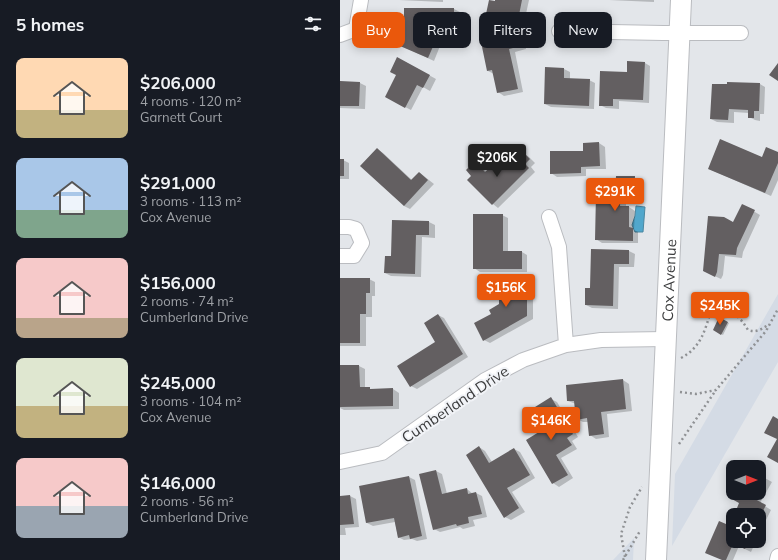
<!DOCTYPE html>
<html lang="en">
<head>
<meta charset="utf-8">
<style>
	:root { --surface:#171b24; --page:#20242c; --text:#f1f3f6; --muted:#9ea1a6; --accent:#ea580c }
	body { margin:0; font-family:Mulish,sans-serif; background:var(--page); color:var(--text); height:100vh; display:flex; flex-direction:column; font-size:15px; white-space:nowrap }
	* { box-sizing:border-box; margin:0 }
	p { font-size:13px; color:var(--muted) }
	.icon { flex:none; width:22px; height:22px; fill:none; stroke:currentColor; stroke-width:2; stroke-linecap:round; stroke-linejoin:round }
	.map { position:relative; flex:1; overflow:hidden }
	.details { display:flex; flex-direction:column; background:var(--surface); width:340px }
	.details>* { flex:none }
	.banner { position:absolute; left:12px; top:12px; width:366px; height:36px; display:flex; gap:8px }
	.needle { width:26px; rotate:90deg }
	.tools { position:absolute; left:386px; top:460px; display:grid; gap:8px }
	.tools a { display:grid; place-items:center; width:40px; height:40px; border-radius:8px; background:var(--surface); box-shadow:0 2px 10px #0003; font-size:20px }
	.price { position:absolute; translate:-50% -34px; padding:0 9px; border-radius:4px; background:var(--accent); color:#fff; font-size:13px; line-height:26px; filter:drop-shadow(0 1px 2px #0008) }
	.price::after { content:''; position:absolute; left:50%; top:24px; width:12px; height:9px; margin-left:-6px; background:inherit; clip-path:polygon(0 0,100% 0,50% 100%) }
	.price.active { background:#222; color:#fff }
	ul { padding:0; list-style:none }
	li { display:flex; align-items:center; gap:12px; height:100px; padding:0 16px }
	li span { display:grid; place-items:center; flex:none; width:112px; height:80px; border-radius:8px; color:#555 }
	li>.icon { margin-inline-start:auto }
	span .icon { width:48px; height:48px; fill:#fffc; stroke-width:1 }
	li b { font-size:17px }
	h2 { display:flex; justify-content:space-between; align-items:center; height:48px; padding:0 16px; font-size:17px }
	.chip { padding:0 14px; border-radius:8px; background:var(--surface); box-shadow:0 2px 10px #0003; font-size:14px; line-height:36px }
	.chip.active { background:var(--accent); color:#fff }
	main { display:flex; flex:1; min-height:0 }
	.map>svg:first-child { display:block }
	.built { fill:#d4dbe5 }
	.water { fill:#51a7cc; stroke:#4a87a1 }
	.shadow { fill:#0003 }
	.building { fill:#635f61 }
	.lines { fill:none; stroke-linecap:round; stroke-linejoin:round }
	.street-casing { stroke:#babcc0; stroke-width:16 }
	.secondary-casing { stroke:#babcc0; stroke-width:22 }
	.path { stroke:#8f9194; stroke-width:2.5; stroke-dasharray:2 3; stroke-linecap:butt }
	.street { stroke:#fff; stroke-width:14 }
	.secondary { stroke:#fff; stroke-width:20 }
	.labels { text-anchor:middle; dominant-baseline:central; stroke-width:4; stroke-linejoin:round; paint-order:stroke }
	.street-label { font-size:15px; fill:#3b3c3d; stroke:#f1f3f7 }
</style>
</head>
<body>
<main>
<section class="details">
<h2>5 homes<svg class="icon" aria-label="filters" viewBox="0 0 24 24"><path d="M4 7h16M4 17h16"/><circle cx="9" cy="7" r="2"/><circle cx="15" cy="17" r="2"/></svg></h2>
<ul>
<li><span style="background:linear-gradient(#ffd9b3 65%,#c2b280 0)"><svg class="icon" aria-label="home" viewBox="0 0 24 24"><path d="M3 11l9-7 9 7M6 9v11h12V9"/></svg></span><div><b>$206,000</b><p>4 rooms · 120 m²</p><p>Garnett Court</p></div></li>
<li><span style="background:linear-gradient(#a9c7e8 65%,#7fa58c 0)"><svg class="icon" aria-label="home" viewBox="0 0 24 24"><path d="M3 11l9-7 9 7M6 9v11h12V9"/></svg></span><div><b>$291,000</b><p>3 rooms · 113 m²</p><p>Cox Avenue</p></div></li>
<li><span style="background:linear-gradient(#f6c9c9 75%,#b9a48a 0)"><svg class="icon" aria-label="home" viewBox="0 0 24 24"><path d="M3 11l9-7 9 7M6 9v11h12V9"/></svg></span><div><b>$156,000</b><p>2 rooms · 74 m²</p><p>Cumberland Drive</p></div></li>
<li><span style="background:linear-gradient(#dfe7d0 60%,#c2b280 0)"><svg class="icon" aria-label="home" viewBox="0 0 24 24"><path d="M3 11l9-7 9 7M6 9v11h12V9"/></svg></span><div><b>$245,000</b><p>3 rooms · 104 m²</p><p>Cox Avenue</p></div></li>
<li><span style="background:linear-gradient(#f6c9c9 60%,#9aa5b1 0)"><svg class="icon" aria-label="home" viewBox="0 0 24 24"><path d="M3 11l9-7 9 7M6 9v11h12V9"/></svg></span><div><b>$146,000</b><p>2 rooms · 56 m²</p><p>Cumberland Drive</p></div></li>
</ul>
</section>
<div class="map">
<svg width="438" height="560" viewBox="0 0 438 560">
	<rect width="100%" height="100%" fill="#e3e6ea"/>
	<!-- built -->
	<path class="built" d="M438,294v68l-106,184 3,-72z
		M294,538l-1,22h-20z"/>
	<!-- water -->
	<path class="water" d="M296,206l9,1 -2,25h-8l-3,-7 3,-9z"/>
	<!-- shadow -->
	<path class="shadow" d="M59,0h44v2z
		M156,0h33l-5,23 -31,-7 -6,-3 9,-10z
		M269,0h45v2z
		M114,9l6,3v20l-20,1v13l-6,15 -39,-18 10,-12z
		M178,35l6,3 2,11 -11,3 8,40 -19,4 -6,-4 -4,-18 -6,-3z
		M58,58l38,21 -6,12 -7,-4 -12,23 -25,-13 11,-22z
		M305,63l5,3 -1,37 -30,-2v8l-13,-1 -6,-3 28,-32z
		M206,68l18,1 6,3v7l19,1 6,3 -1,26 -43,-2 -6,-3z
		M0,82l20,1 6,3 -1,23 -25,-1z
		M420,84l5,3 -1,27h-4v7l-5,-1 -6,-3v-4l-15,-1v11l-17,-1 -6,-3z
		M259,143l6,4 1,22h-20v7l-29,1 -6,-4z
		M37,149l6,4 30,28 7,-8 14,11 -24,25 -6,-3z
		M183,153l6,4 6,6 -4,4 4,5 -37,36 -5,-4 -20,-28 2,-13 12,9 11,-11 10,8z
		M438,153v27l-7,16 -62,-27 54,-11z
		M0,160h3l6,3v16h-9z
		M294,177l6,4v23h-14v3h3l6,4 -1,19 4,2v11h-36l-6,-4 20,-43z
		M403,205l17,10 -17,37 -1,6 -17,-2 -2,19 -2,4 -17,-8 30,-48z
		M162,215l6,3v34h14l5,3v17h-47l-6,-4z
		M53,221l36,1 6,3v13l-13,-1 -1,40 -30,-1 -6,-3 7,-16z
		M252,250l37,1 6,3 -1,13h-15l-1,42 -26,-1 -6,-3 5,-16z
		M0,279h29l6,3v14h-3v21h-6v29h-26z
		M187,279l6,3v37l-43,24 -6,-3 17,-35z
		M98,315l6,3 24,39 -51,32 -6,-3 26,-44z
		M380,319l9,4 -6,12 -9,-5z
		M0,366h19l6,3v19l7,2 21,-1 6,4v16l-55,1 -4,-2z
		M283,380l6,4 3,27 -25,3 2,23 -13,2 -6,-4 -2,-13h-5l-6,-3 -1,-15 -8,-3z
		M211,399l6,3 21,35 -6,4 5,8 -16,9 12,20 -14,9 -6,-4 -26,-42 22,-14z
		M139,447l6,4 7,11 22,-13 6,3 15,26 -23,14 13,20 -14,8 -6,-3z
		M96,471l6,3 5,20 20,-5 6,5 3,-1 6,3 5,21 -14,3 2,6 -12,3 -3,-2 -20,5 -6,-3z
		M419,475l13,7 -12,21 11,7 -6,12 -6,-3v-4h-7l-19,-22h26z
		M69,477l6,3 12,59 -10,2 -5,-2 -8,1 -6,-3 -3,-15 -22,4 -6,-3 -7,-36z
		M10,496l6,3 3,28 -14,1 1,7h-6v-38z
		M393,528v13h23l-5,11 -12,-6 -6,14h-11z"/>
	<!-- building -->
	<path class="building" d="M149,0l6,1v-1h27l-4,20 -32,-6z
		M64,8h50v22h-20l1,12 -7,16 -35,-15 6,-13h5z
		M178,34l3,12 -12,3 9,40 -21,4 -5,-23 -5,1 -6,-29z
		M57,57l33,18 -7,13 -6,-3 -12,23 -20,-11 11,-22 -6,-3z
		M287,61l18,1 -2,38 -30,-1v7h-14l1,-35 27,1z
		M438,63v18l-9,-6z
		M205,67l19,1v10l26,1 -1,27 -45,-2z
		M0,81l20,1 -1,24h-19z
		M387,82l33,1 -1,28h-5v7h-6v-8l-19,-1 -1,11 -18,-1 2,-35h15z
		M380,139l42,18 4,-10 12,5v11l-13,30 -57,-24z
		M259,142l1,24 -19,1v6l-31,1v-23h33v-8z
		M37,148l34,32 8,-8 9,8 -24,26 -44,-40z
		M183,152l7,7 -5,5 4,4 -37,37 -25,-25 4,-4 -5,-6 9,-9 10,11 13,-12 8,9z
		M0,159h4v17h-4z
		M276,176h19l-1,25h-14v5h9v21l4,1v13l-38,-1 1,-46 19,1z
		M402,204l13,6 -18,38 -1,7 -17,-1 -2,18 -2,5 -12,-6 5,-55 16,1 9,5z
		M133,214h30v37h19v18h-49z
		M52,220l37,1v14h-13l-1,39 -31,-1 1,-17h6z
		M251,249l38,1v14h-15l-1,42 -28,-1v-17h5z
		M0,278h30v15h-4v21h-6v29h-20z
		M159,278h28v38l-44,25 -9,-18 17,-9 -2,-4 10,-6z
		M98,314l25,40 -53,33 -13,-21 38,-24 -11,-19z
		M379,317l9,5 -7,13 -8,-5z
		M0,365h19l1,22h10v2l23,-1v18l-53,1z
		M283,379l3,30 -25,3 3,22 -15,2 -2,-18 -11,2 -2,-19h-7l-1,-16z
		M211,397l22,37 -6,4 5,7 -16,10 12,20 -16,9 -26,-44 21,-13 -12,-20z
		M433,416l5,3v44l-11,-6 10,-18 -13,-6z
		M139,446l10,17 25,-15 16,27 -23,13 12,20 -15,10 -38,-63z
		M96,470l6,24 25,-6 1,6 8,-2 6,22 -14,3 1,6 -12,3 -1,-2 -23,6 -14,-56z
		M419,474l7,3 -7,14z
		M69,476l13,60 -12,3 -1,-4 -11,3 -4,-20 -28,5 -7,-37z
		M392,493h26l-3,6 11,6 -7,14v-4h-8l-14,-7 2,-5 -9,-5z
		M10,495l4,29 -14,1v-29z
		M379,521l14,6v14h16l-4,8 -12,-5 -7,16h-4l-17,-7z"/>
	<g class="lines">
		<defs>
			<path id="street" d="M219,31l104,2h78
				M0,35l16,-6 5,-29
				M209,217l10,30 7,98
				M0,227h9l7,2 6,14 -8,13h-14
				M0,462l42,-9 103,-73 38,-20 43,-15 35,-5 64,-1
				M437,560l1,-4"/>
			<g id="secondary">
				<path id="s1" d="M316,560l25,-560"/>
			</g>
		</defs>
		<!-- street casing -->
		<use href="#street" class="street-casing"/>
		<!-- secondary casing -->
		<use href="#secondary" class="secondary-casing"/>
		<!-- path -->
		<path class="path" d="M341,358c21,-11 24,-29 31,-50l7,-3c14,6 22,13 29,25 8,3 14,-1 20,-5
			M340,392l16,2 20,-4 50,-59 12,-22
			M339,444l37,-54
			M285,557l-4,-23 9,-27 12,-20
			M283,560l17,-29"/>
		<!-- street -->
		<use href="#street" class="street"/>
		<!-- secondary -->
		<use href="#secondary" class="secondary"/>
	</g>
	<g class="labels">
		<!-- street labels -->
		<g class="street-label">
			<text stroke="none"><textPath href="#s1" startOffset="280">Cox Avenue</textPath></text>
			<text transform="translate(115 404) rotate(-34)">Cumberland Drive</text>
		</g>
	</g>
</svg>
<div class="tools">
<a><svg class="needle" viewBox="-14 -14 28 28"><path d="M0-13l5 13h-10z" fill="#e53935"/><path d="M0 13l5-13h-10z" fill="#9ea1a6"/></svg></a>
<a><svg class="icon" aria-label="locate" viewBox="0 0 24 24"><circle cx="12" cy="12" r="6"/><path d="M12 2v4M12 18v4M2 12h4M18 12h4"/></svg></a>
</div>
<b class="price active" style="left:157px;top:178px">$206K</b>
<b class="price" style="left:275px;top:212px">$291K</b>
<b class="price" style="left:166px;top:308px">$156K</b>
<b class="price" style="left:380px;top:326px">$245K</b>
<b class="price" style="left:211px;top:441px">$146K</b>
<div class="banner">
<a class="chip active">Buy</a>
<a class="chip">Rent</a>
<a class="chip">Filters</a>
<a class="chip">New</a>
</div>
</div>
</main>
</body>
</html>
